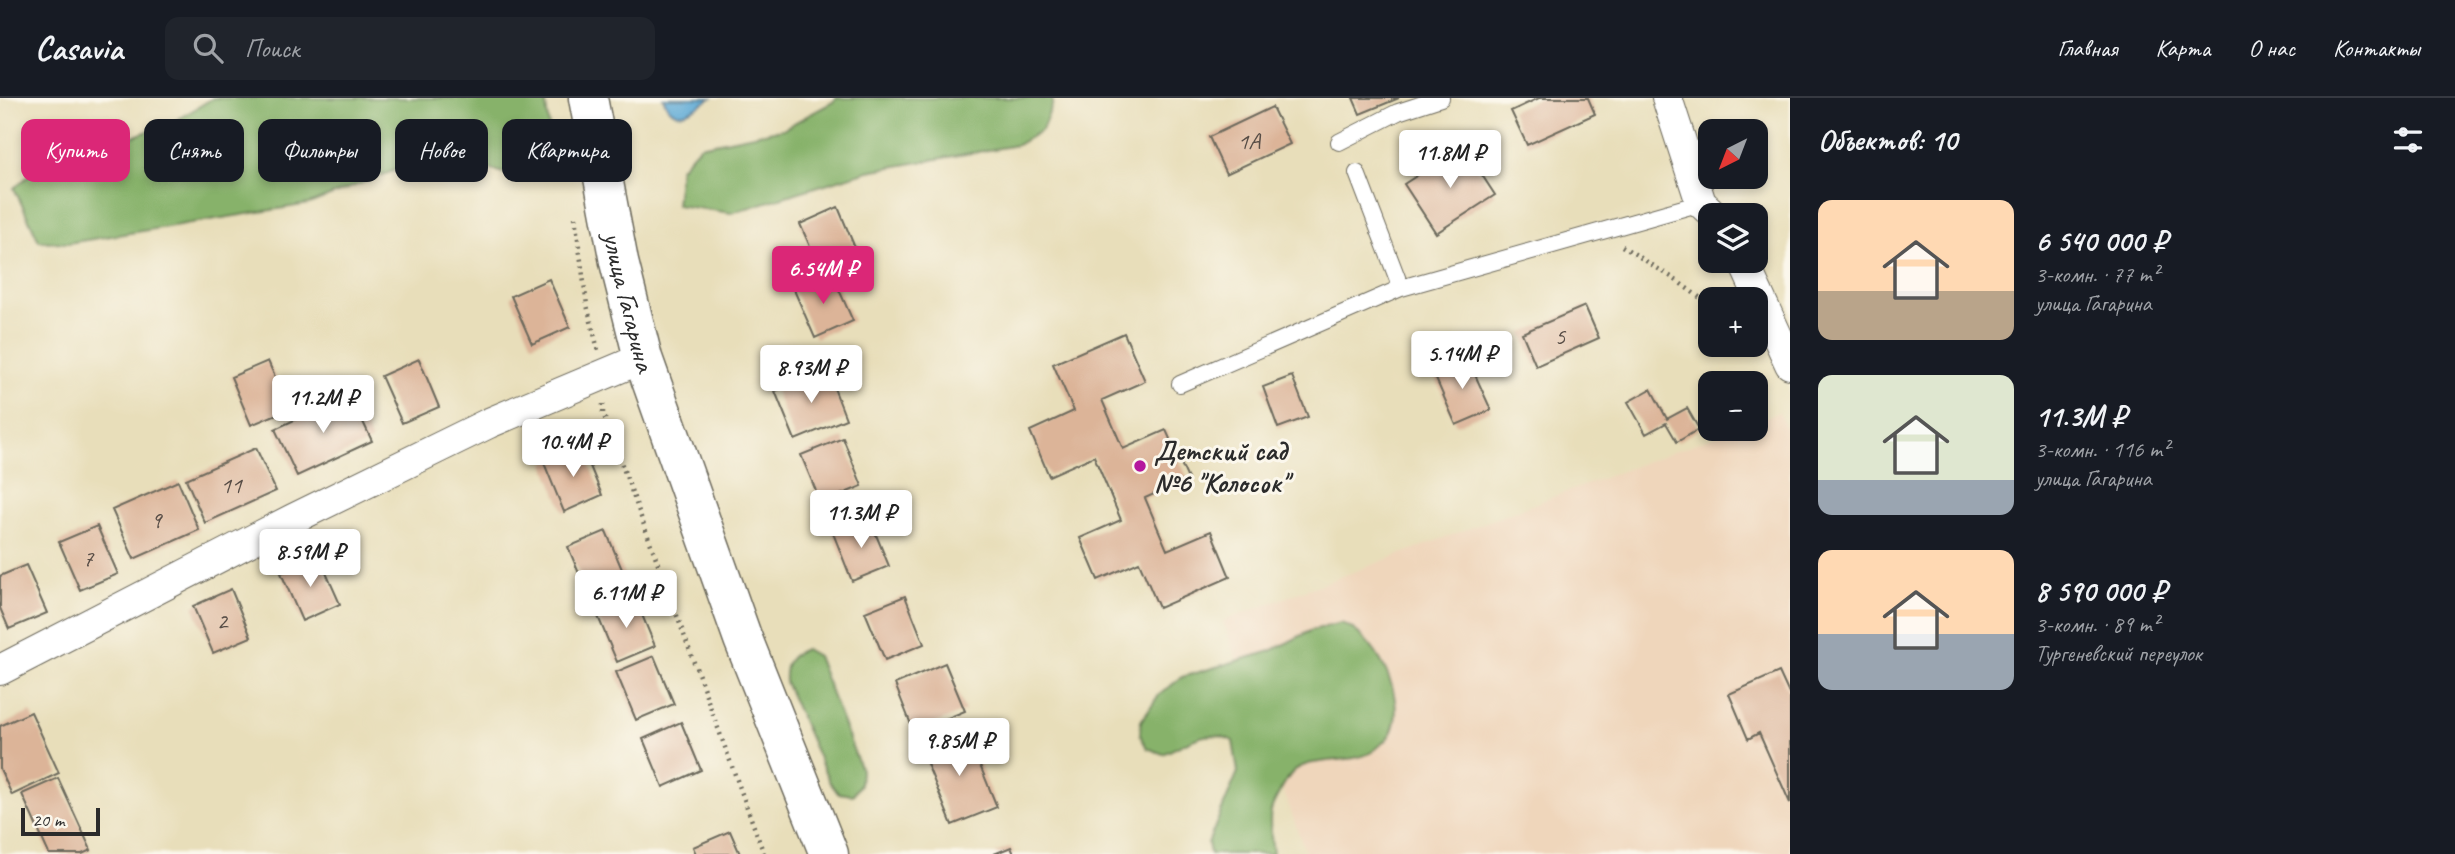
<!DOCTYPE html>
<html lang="ru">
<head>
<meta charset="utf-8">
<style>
	:root { --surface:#171b24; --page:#20242c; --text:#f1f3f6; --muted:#9ea1a6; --line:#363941; --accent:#db2777 }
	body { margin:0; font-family:Caveat,sans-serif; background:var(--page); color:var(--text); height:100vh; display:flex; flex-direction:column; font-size:26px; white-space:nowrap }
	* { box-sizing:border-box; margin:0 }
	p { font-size:23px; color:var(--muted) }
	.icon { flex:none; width:38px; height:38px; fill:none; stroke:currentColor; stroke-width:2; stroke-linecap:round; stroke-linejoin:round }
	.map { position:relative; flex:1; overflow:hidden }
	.drawer { display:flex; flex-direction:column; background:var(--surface); width:665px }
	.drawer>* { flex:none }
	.hud { position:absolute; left:21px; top:21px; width:665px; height:63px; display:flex; gap:14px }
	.needle { width:46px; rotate:222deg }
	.tools { position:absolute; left:1698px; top:21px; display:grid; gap:14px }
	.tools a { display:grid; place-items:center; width:70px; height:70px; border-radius:14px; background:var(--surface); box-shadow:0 4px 10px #0003; font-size:35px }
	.scale { position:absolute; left:21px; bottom:18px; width:79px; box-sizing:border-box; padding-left:7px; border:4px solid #2b2b2b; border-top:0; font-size:19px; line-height:24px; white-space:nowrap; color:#2b2b2b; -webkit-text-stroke:5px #fbf7ec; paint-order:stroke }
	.price { position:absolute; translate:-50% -60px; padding:0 16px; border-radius:7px; background:#fff; color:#222; font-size:23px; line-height:46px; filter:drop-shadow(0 2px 4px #0008) }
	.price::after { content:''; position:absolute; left:50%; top:42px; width:21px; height:16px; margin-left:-10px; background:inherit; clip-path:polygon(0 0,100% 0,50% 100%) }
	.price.on { background:var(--accent); color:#fff }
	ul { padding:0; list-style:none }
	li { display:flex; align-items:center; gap:21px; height:175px; padding:0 28px }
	li span { display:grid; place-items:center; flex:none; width:196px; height:140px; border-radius:14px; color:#555 }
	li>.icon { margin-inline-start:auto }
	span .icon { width:84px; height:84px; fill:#fffc; stroke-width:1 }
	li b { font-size:30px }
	h2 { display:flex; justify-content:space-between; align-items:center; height:84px; padding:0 28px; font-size:30px }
	.chip { padding:0 24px; border-radius:14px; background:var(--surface); box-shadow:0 4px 10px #0003; font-size:24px; line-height:63px }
	.chip.on { background:var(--accent); color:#fff }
	header { display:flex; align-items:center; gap:42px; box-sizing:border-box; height:98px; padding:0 35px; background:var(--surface); border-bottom:2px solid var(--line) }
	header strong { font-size:33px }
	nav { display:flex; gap:38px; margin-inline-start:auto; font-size:24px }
	.search { width:490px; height:63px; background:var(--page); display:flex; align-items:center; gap:18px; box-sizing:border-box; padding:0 24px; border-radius:14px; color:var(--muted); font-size:26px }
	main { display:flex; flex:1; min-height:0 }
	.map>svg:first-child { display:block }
	.built { fill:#efd6bb }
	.forest { fill:#87b26a; stroke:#596e4a; stroke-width:2 }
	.water { fill:#5ca9d5; stroke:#446a80; stroke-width:2 }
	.building { fill:#dcb498 }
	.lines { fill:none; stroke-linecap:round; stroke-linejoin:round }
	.lane-casing { stroke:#6d6a5d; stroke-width:18 }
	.street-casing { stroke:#6d6a5d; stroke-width:32 }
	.secondary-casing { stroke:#6d6a5d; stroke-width:41 }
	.path { stroke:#6d6a5d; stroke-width:4.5; stroke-dasharray:2 5; stroke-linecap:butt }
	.lane { stroke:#fff; stroke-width:16 }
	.street { stroke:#fff; stroke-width:30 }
	.secondary { stroke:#fff; stroke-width:38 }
	.poi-dot { fill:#b5179e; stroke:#fbf7ec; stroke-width:2.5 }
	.labels { text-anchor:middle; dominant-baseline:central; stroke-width:6; stroke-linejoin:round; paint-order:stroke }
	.number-label { font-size:24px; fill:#574d46 }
	.street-label { font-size:28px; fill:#2b2b2b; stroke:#fbf7ec }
	.poi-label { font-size:28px; font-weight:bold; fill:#2b2b2b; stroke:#fbf7ec; text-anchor:start }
</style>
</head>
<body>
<header>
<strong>Casavia</strong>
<div class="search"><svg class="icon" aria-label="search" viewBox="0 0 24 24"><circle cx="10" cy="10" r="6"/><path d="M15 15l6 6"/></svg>Поиск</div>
<nav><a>Главная</a><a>Карта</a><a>О нас</a><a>Контакты</a></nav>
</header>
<main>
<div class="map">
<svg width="1790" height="756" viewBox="0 0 1790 756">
	<rect width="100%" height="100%" fill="#fbf7ec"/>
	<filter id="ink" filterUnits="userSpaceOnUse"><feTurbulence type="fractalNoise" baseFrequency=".0143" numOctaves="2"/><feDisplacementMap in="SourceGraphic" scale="14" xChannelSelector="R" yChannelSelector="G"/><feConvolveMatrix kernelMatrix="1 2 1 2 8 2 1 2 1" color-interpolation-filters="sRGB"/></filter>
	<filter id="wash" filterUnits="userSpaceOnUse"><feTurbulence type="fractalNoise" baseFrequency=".00686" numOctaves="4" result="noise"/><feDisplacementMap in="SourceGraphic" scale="28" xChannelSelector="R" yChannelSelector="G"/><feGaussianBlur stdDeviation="1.57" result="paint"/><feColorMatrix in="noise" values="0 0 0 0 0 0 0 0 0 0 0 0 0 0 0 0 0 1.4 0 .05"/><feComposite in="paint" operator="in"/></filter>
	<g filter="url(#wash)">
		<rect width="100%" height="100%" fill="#e8deba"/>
		<!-- built -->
		<path class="built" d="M1779,314l11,26v416h-484l-83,-233 511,-192h21v-8z"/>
		<!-- forest -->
		<path class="forest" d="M213,0h332l6,43 -20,22 -28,10 -55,-17 -30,5 -109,43 -241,39 -29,-2 -25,-53 22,-18 136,-47z
			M836,0h216l1,5 -11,27 -25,15 -149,26 -137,42 -55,-8 4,-37 20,-22 83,-17 50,-27z
			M1341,525c34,12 66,73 51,108 -3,7 -15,18 -22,22 -20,11 -63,3 -78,20 -5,5 -20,31 -21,38 -3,12 1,30 2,43h-63l-2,-11 30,-71 -5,-31c-26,-15 -45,2 -70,13l-16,-6 -7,-13 1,-14 17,-25 24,-19 89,-26 41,-21z
			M805,551l12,7 44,114 -1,14 -7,11 -15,-2 -9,-12 -44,-99c-1,-18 3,-26 20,-33z"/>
		<!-- water -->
		<path class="water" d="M663,0h48c-19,12 -36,28 -48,0z"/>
		<g id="blocks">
			<!-- building -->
			<path class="building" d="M1353,0h46l-39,16z
				M1539,0h49l7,16 -68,31 -16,-34z
				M1272,9l18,37 -64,30 -17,-37z
				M1463,48l32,49 -59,38 -32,-49z
				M838,109l20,48 -37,16 -21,-47z
				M832,176l21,47 -38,17 -21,-48z
				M549,181l21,48 -38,17 -21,-48z
				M1585,208l14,32 -63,28 -14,-33z
				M1124,235l21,48 -43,19 21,49 43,-19 22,49 -43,19 22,52 44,-19 19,46 -71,31 -20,-46 -41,18 -18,-42 41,-18 -27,-64 -45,20 -19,-45 44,-20 -21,-47z
				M1467,259l24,53 -35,15 -23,-53z
				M419,261l20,48 -37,16 -21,-47z
				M268,263l21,48 -38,16 -20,-48z
				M827,272l19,49 -51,21 -20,-49z
				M1292,278l16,41 -30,11 -15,-41z
				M1651,291l16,30 20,-11 12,21 -22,13 -11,-19 -20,11 -18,-32z
				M350,296l22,47 -75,35 -22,-47z
				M843,340l19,48 -41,17 -20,-48z
				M582,349l20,48 -38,17 -20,-49z
				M256,350l20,43 -71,32 -19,-44z
				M178,383l21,49 -65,29 -22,-49z
				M869,420l20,48 -37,15 -19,-48z
				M97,428l21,48 -38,16 -21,-48z
				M606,433l20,48 -38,16 -20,-48z
				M319,459l21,47 -38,17 -21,-48z
				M26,467l21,48 -38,16 -9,-21v-32z
				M231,491l20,48 -38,16 -20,-47z
				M905,498l19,48 -39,16 -20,-48z
				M635,500l20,48 -38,16 -20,-48z
				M654,558l20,48 -38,16 -20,-48z
				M945,565l20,48 -51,21 -19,-48z
				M1779,574l11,24v107l-31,-70 -11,6 -19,-45z
				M31,614l28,61 -47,22 -12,-26v-43z
				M681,624l20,48 -38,17 -20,-48z
				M966,633l31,76 -45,18 -31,-76z
				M58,680l33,72 -9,4h-33l-27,-60z
				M730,733l10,23h-44l-3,-7z
				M1011,749l3,7h-20z"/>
		</g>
	</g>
	<g filter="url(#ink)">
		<use href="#blocks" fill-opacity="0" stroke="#6d6a5d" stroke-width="2"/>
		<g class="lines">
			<defs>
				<path id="lane" d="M1339,44l59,-30 43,-14
					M1357,75l44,115
					M1180,286l221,-96 300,-85"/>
				<path id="street" d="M1667,0l34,105 13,12
					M1743,163l47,103
					M0,572l293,-151 196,-96 154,-65"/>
				<g id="secondary">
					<path id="s1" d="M588,0l31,164 24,96 100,281 86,215"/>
				</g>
			</defs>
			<!-- lane casing -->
			<use href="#lane" class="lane-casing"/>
			<!-- street casing -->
			<use href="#street" class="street-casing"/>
			<!-- secondary casing -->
			<use href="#secondary" class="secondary-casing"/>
			<!-- path -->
			<path class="path" d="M575,119l12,88 11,45
				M1622,148l51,32 37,27
				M603,306v9l161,441"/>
			<!-- lane -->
			<use href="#lane" class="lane"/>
			<!-- street -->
			<use href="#street" class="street"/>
			<!-- secondary -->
			<use href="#secondary" class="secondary"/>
		</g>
	</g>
	<!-- markers -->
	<circle class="poi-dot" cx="1140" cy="368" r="7"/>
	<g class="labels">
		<!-- number labels -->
		<g class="number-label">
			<text x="1249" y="43">1А</text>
			<text x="1560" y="238">5</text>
			<text x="231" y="387">11</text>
			<text x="156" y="422">9</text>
			<text x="88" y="460">7</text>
			<text x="222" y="523">2</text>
		</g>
		<!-- street labels -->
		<g class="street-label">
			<text stroke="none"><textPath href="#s1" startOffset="208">улица Гагарина</textPath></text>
		</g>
		<!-- poi labels -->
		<g class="poi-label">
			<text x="1154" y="352">Детский сад<tspan x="1154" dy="32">№6 "Колосок"</tspan></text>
		</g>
	</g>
</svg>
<div class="tools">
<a><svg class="needle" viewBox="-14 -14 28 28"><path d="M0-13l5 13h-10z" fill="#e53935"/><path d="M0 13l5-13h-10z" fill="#9ea1a6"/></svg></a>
<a><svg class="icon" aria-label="layers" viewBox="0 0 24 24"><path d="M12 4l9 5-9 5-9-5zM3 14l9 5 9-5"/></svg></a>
<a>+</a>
<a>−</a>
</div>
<div class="scale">20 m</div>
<b class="price" style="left:1450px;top:92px">11.8M ₽</b>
<b class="price on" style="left:823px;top:208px">6.54M ₽</b>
<b class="price" style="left:1462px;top:293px">5.14M ₽</b>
<b class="price" style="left:811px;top:307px">8.93M ₽</b>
<b class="price" style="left:323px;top:337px">11.2M ₽</b>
<b class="price" style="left:573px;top:381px">10.4M ₽</b>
<b class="price" style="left:861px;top:452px">11.3M ₽</b>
<b class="price" style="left:310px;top:491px">8.59M ₽</b>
<b class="price" style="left:626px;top:532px">6.11M ₽</b>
<b class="price" style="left:959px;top:680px">9.85M ₽</b>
<div class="hud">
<a class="chip on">Купить</a>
<a class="chip">Снять</a>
<a class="chip">Фильтры</a>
<a class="chip">Новое</a>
<a class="chip">Квартира</a>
</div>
</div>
<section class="drawer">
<h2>Объектов: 10<svg class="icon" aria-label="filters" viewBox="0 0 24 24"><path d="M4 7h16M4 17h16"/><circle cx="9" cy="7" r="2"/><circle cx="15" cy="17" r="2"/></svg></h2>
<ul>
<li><span style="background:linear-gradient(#ffd9b3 65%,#b9a48a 0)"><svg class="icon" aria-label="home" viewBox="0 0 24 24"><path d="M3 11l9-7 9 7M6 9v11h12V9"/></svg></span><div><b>6 540 000 ₽</b><p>3-комн. · 77 m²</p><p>улица Гагарина</p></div></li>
<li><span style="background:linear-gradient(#dfe7d0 75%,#9aa5b1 0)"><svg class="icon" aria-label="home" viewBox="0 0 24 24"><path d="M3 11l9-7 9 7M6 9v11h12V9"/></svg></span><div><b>11.3M ₽</b><p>3-комн. · 116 m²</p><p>улица Гагарина</p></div></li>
<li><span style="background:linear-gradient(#ffd9b3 60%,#9aa5b1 0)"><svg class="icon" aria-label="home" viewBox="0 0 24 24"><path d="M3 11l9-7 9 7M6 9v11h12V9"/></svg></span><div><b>8 590 000 ₽</b><p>3-комн. · 89 m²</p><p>Тургеневский переулок</p></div></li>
</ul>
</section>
</main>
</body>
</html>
